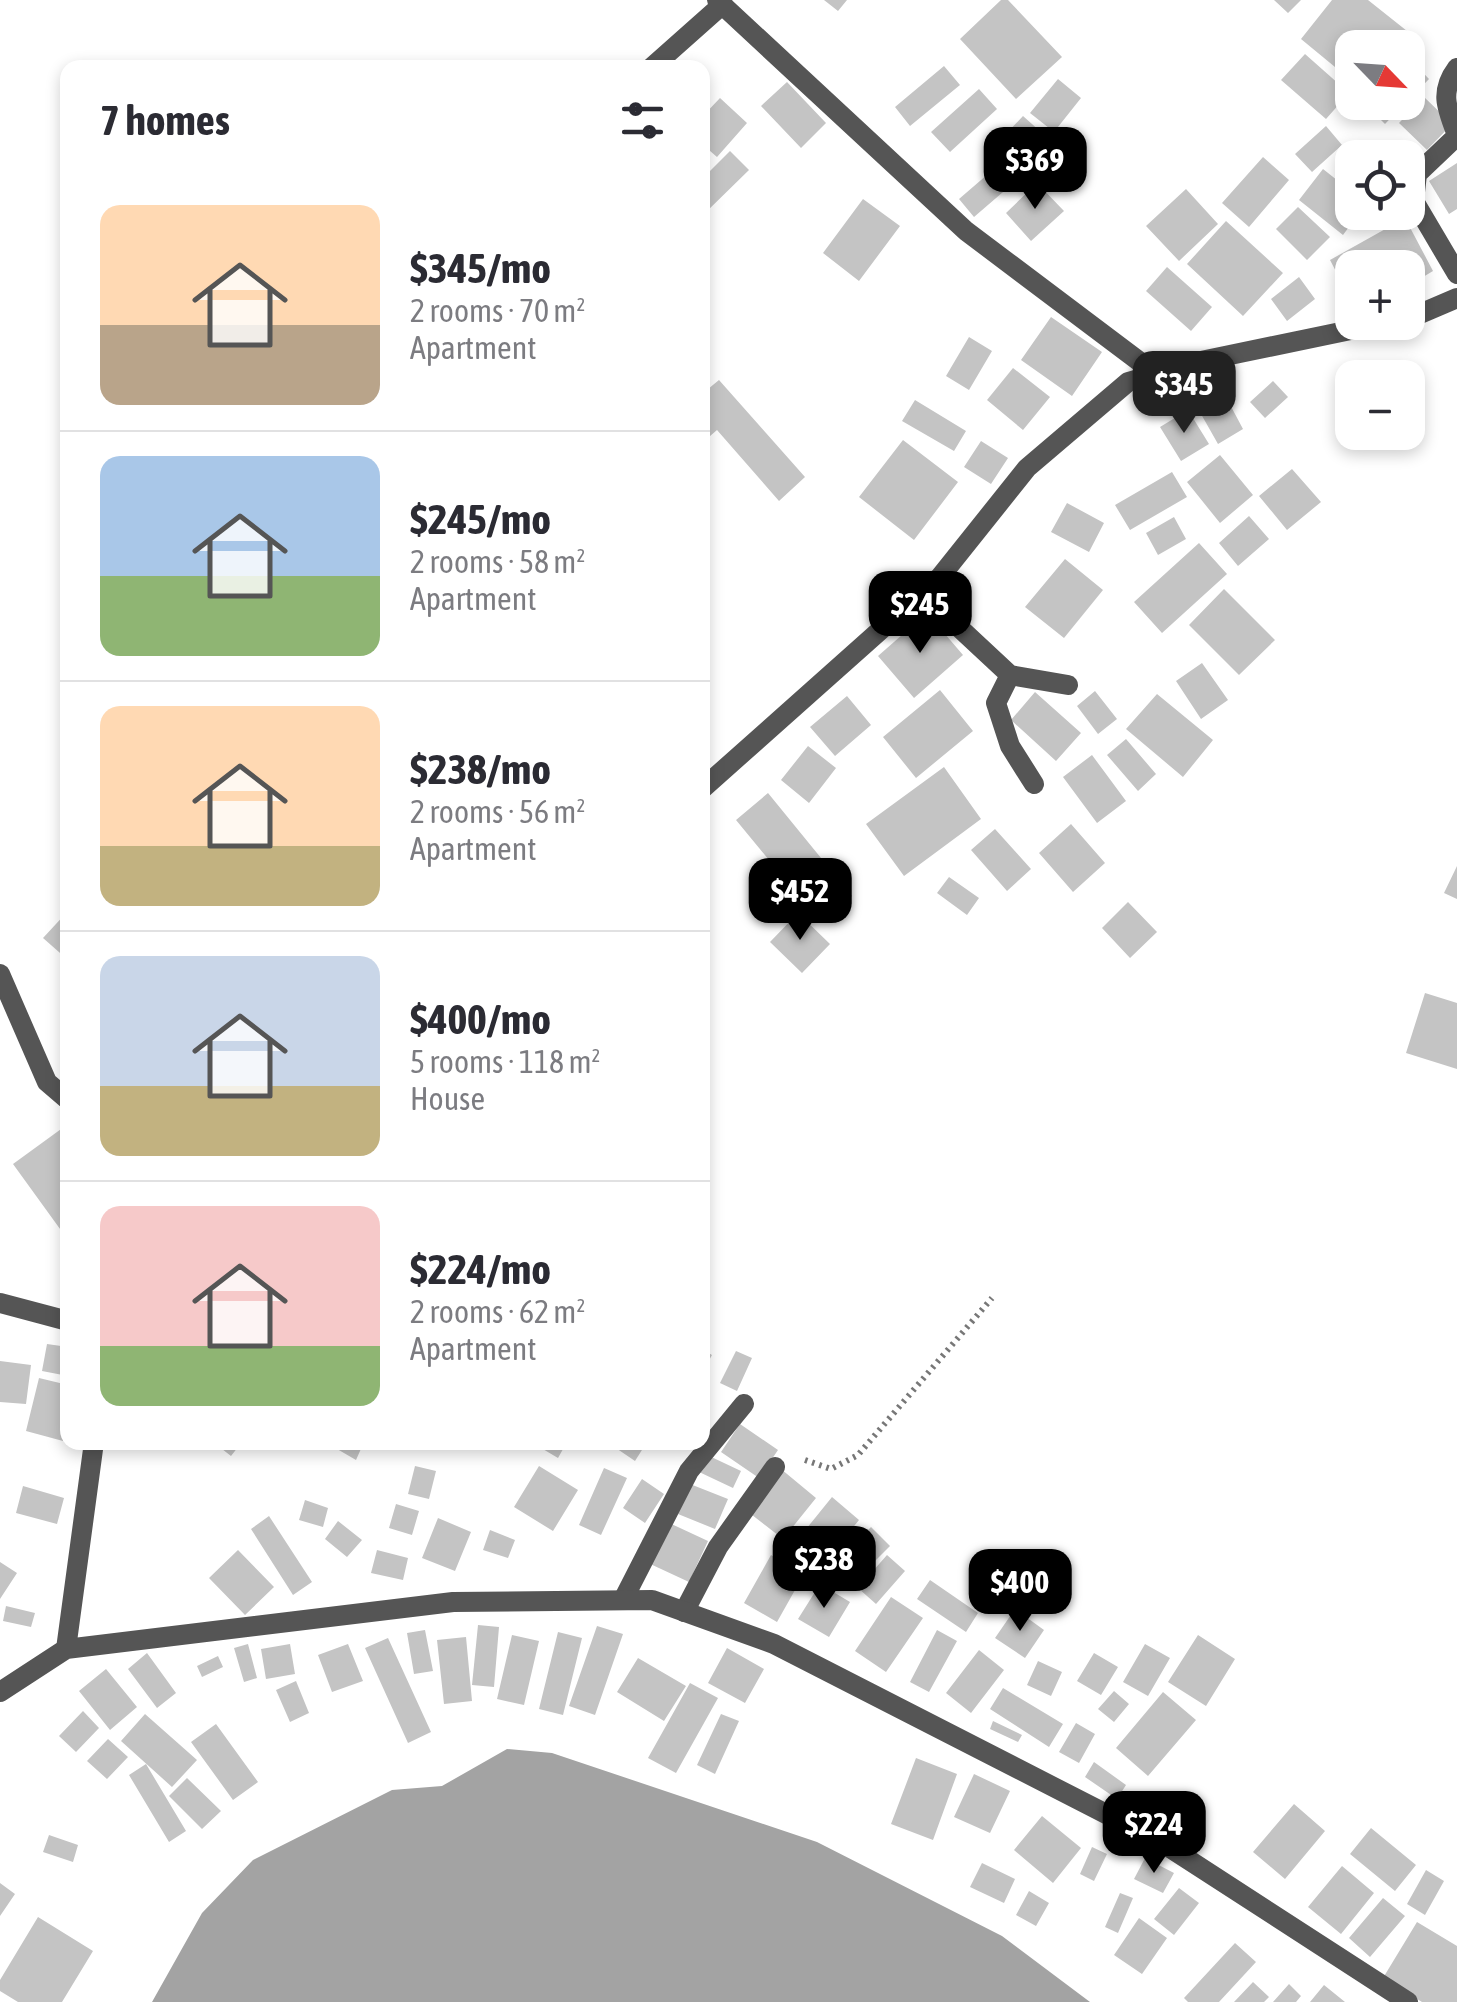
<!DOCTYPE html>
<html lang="en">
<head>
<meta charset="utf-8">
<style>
	:root { --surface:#fff; --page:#f7f7f7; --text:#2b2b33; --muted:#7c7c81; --line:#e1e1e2; --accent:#000 }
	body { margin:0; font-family:"Asap Condensed",sans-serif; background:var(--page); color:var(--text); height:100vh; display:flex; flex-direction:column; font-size:38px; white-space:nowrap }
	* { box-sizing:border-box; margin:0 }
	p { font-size:32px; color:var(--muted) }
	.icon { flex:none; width:55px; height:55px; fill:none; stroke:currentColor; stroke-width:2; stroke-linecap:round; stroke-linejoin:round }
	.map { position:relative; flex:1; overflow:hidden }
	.details { position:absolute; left:60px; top:60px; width:650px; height:1390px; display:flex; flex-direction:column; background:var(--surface); border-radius:20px; box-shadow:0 5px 15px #0003 }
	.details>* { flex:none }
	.needle { width:65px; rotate:115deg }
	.controls { position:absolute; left:1335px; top:30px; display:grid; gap:20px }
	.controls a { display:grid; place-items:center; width:90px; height:90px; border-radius:20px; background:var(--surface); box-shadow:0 5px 15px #0003; font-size:50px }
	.price { position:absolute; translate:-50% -85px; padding:0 22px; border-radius:20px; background:var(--accent); color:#fff; font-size:32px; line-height:65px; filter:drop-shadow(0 2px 5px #0008) }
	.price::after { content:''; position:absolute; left:50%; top:60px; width:30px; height:22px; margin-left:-15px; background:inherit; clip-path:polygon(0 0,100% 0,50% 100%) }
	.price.active { background:#222; color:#fff }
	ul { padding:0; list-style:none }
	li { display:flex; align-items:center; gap:30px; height:250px; padding:0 40px }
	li+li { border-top:2px solid var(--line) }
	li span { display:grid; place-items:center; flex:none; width:280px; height:200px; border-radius:20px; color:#555 }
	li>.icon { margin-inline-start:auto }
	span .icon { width:120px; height:120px; fill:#fffc; stroke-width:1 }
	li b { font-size:42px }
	h2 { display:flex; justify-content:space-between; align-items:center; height:120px; padding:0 40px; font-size:42px }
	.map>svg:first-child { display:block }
	.water { fill:#a3a3a3 }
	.building { fill:#c4c4c4 }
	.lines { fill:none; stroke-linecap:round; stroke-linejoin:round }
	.path { stroke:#777; stroke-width:6; stroke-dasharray:2.5 5; stroke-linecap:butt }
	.service { stroke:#555; stroke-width:20 }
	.minor { stroke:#555; stroke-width:20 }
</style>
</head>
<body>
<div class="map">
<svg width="1457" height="2002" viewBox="0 0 1457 2002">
	<rect width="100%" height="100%" fill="#fff"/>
	<!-- water -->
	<path class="water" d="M507,1749l45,4 265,89 185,94 88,66h-938l50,-89 51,-53 139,-70 50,-4z"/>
	<!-- building -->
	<path class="building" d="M824,0h23l-9,11z
		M1001,0h7l54,57 -46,42 -56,-60z
		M1274,0h27l-13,13z
		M1332,0h36l39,31 -13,17h-42v33l-51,-42z
		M1305,54l44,39 -23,26 -45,-39z
		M1408,57l21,22 -21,22z
		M944,66l16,19 -50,41 -15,-19z
		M1058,79l23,19 -27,34 -24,-19z
		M787,82l39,41 -25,25 -40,-42z
		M979,89l18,20 -47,43 -19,-20z
		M1424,97l28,27 -25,26 -28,-27z
		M720,98l27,25 -30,34 -15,-13v-27z
		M1363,102h43l-21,22z
		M1023,116l28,25 -34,37 -27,-27z
		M1326,126l16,19 -30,27 -17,-18z
		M730,151l19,19 -47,46v-37z
		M1263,157l26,23 -40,47 -27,-24z
		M1457,163v46l-8,5 -20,-33z
		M995,168l15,18 -36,31 -15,-18z
		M1323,169l29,23v20h8l-17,23 -44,-35z
		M1037,183l27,28 -33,30 -25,-28z
		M1186,189l32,35 -39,37 -33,-35z
		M863,199l37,27 -41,55 -36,-28z
		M1298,207l32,30 -23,23 -31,-31z
		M1405,218l28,53 -25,15v-18h-56v34l-22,-42z
		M1226,221l57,52 -40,43 -56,-52z
		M1167,267l45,40 -21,24 -45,-40z
		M1299,277l16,22 -28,22 -16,-22z
		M1051,317l51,35 -30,44 -51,-36z
		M969,337l23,14 -23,39 -23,-14z
		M1013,368l37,29 -27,33 -36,-30z
		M719,380l86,97 -26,24 -62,-71 -15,13v-49z
		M1273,381l15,16 -23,21 -15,-16z
		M1227,399l16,30 -25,15 -17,-30z
		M915,400l51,31 -12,20 -52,-30z
		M1188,410l21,34 -28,17 -21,-34z
		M903,440l55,42 -44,58 -55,-43z
		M981,441l27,17 -17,26 -27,-17z
		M1220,455l33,40 -33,28 -33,-41z
		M1292,469l29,33 -34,28 -28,-34z
		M1172,472l15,25 -57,33 -15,-25z
		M1067,503l37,20 -15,29 -38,-20z
		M1249,516l20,23 -31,27 -19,-23z
		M1174,517l12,22 -28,16 -12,-22z
		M1199,543l28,31 -65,59 -28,-31z
		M1065,559l38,31 -39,48 -39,-31z
		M1224,589l51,51 -36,35 -50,-50z
		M927,613l36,42 -49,43 -36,-42z
		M1202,663l26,37 -27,19 -25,-38z
		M940,690l33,41 -57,47 -33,-41z
		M1095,691l22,28 -19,15 -21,-28z
		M1035,692l46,41 -25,28 -45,-41z
		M1157,694l56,46 -30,37 -57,-48z
		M847,696l24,29 -36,31 -25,-29z
		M1126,739l30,35 -18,17 -31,-36z
		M808,746l28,22 -27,35 -28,-23z
		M1092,755l34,46 -29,22 -34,-46z
		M944,767l37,52 -77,57 -38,-52z
		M768,793l84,103 -32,26 -84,-102z
		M1071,824l34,39 -32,29 -34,-39z
		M995,829l36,40 -24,22 -36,-41z
		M1457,866v33l-13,-6z
		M949,877l30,21 -12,17 -30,-22z
		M1128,902l29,30 -27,26 -28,-30z
		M68,911v49l-25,-22z
		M798,913l32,31 -28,29 -32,-31z
		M1425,993l32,10v66l-51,-16z
		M68,1124v116l-55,-76z
		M47,1344l21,3v29l-26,-5z
		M702,1349l10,6 -10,18z
		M736,1351l16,7 -15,33 -17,-8z
		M0,1361l31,4 -5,39 -26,-2z
		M39,1378l29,7 -5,56 -37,-10z
		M740,1424l38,26 -19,28 -38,-26z
		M213,1442h29l-11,14z
		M325,1442h39l-8,18z
		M531,1442h36l-9,16z
		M607,1442h40l-12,19z
		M705,1454l36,17 -8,17 -36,-17z
		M415,1466l21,5 -7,28 -21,-5z
		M539,1466l39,24 -25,41 -39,-24z
		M604,1468l23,10 -26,57 -22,-10z
		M781,1469l35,29 -33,41 -36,-28z
		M642,1479l22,15 -19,29 -22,-15z
		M690,1484l38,15 -13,30 -37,-15z
		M23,1486l41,12 -7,26 -41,-11z
		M832,1497l27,23 -38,47 -27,-23z
		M305,1500l23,8 -5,19 -24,-7z
		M396,1504l23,7 -7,24 -23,-7z
		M269,1516l43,66 -19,13 -42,-66z
		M438,1518l33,14 -16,39 -33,-13z
		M338,1521l24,19 -15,17 -22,-18z
		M665,1521l43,20 -19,41 -43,-20z
		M871,1527l19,19 -43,43 -18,-19z
		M490,1530l25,10 -7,18 -25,-8z
		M238,1550l36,37 -29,28 -36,-37z
		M377,1550l31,8 -5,22 -32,-7z
		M771,1555l33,19 -27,48 -33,-19z
		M887,1555l18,16 -29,33 -18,-16z
		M0,1562l17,11 -17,26z
		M930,1580l48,33 -12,19 -49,-33z
		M820,1584l30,18 -21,35 -31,-18z
		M891,1597l32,21 -37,54 -31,-21z
		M6,1606l29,7 -4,14 -28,-6z
		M1015,1609l29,21 -19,28 -30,-20z
		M478,1625l21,2 -5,60 -22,-2z
		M597,1626l26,8 -28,81 -26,-9z
		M425,1630l8,41 -19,3 -7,-41z
		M937,1630l20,11 -28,51 -19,-10z
		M558,1632l24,6 -19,77 -24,-6z
		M512,1635l27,6 -15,64 -27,-6z
		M1198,1635l37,24 -29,47 -38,-24z
		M466,1637l6,64 -28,3 -7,-64z
		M388,1638l43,94 -23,11 -43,-95z
		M248,1644l9,34 -13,4 -10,-34z
		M290,1644l5,30 -29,5 -5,-30z
		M348,1644l15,37 -31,11 -14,-37z
		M1145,1644l25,14 -22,38 -25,-14z
		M727,1648l37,21 -19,34 -37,-20z
		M979,1650l25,20 -33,43 -25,-20z
		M147,1653l29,40 -19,15 -29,-39z
		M1094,1653l24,14 -17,28 -24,-14z
		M218,1656l5,11 -21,10 -5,-11z
		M638,1658l48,28 -22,35 -47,-29z
		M1038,1661l24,11 -11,24 -24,-11z
		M106,1669l31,38 -27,23 -31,-39z
		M296,1681l13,32 -19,9 -14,-32z
		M690,1683l28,15 -42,75 -28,-15z
		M1003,1688l60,36 -14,23 -59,-38z
		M1114,1691l15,13 -15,18 -16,-13z
		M1163,1692l33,28 -48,56 -32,-28z
		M83,1711l16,17 -23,24 -17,-16z
		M145,1714l52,46 -25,27 -51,-46z
		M721,1714l18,7 -24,53 -18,-9z
		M993,1721l29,14 -4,7 -28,-13z
		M1076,1723l19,11 -16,29 -20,-11z
		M216,1724l42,58 -25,18 -42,-58z
		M108,1739l20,18 -21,22 -20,-18z
		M916,1758l41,16 -24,66 -42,-16z
		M1094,1762l32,23 -9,14 -32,-22z
		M146,1764l40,67 -17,11 -40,-67z
		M974,1774l36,17 -20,42 -36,-16z
		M187,1778l34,33 -19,18 -33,-33z
		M1294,1804l31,27 -40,48 -32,-27z
		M1042,1816l39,32 -28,35 -39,-33z
		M1371,1828l45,37 -21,26 -45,-37z
		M49,1835l29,10 -5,17 -30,-10z
		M1092,1847l15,7 -13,27 -14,-7z
		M1145,1858l29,15 -11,20 -29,-14z
		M982,1863l33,16 -11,24 -34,-16z
		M1342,1866l32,27 -33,41 -33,-27z
		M1426,1870l18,11 -19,34 -18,-11z
		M0,1883l15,11 -15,22z
		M1179,1888l20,15 -25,32 -20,-16z
		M1029,1891l20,12 -13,23 -20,-11z
		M1120,1893l13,5 -15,35 -13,-6z
		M1383,1898l22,18 -35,41 -21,-19z
		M38,1917l55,34 -31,51h-44l-18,-11v-11z
		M1139,1918l28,20 -25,36 -28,-19z
		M1417,1922l40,24v56h-35l-39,-24z
		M1235,1943l21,19 -37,40h-31l-4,-4z
		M1253,1982l16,15 -5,5h-30z
		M1289,1984l12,12 -5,6h-23z
		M1324,1985l21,17h-35z"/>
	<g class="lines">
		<!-- path -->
		<path class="path" d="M805,1460l26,9 27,-14 134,-157"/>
		<!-- service -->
		<path class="service" d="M623,1600l66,-129 55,-67
			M684,1612l34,-65 57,-80"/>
		<!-- minor -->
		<path class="minor" d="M717,0l249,231 190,143
			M651,68l72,-64
			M1457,68c-18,24 -10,41 0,67
			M1457,136l-40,38 -3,27 43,73
			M1408,319l49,-21
			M922,593l88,82 58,10
			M1010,675l-14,28 14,43 24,38
			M702,789l238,-212 87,-109 101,-86 73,-21 188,-39
			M0,974l47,108 21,18
			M0,1303l68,18
			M66,1649l28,-207
			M0,1692l66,-43 387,-47 199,-2 122,44 387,198 247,160"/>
	</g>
</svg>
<div class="controls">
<a><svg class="needle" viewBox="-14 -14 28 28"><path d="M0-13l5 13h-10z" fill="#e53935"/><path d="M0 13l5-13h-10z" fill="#7c7c81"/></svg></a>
<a><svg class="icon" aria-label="locate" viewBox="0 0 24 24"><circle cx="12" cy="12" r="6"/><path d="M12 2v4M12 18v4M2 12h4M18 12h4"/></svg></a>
<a>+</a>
<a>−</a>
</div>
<b class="price" style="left:1035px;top:212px">$369</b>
<b class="price active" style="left:1184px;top:436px">$345</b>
<b class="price" style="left:920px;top:656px">$245</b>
<b class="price" style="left:800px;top:943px">$452</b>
<b class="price" style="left:824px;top:1611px">$238</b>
<b class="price" style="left:1020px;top:1634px">$400</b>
<b class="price" style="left:1154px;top:1876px">$224</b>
<section class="details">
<h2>7 homes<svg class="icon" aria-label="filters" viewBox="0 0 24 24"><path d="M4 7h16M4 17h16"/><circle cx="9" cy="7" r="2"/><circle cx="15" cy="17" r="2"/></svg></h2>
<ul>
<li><span style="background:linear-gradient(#ffd9b3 60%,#b9a48a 0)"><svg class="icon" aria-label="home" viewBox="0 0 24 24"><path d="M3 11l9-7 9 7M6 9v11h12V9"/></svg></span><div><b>$345/mo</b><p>2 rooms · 70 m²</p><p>Apartment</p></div></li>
<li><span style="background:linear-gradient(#a9c7e8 60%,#8fb573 0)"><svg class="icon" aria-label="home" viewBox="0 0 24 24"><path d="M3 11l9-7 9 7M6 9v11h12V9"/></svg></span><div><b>$245/mo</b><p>2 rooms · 58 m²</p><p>Apartment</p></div></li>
<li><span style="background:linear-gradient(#ffd9b3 70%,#c2b280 0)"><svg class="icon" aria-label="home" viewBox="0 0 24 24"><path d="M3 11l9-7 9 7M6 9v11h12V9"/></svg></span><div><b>$238/mo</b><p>2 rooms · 56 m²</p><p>Apartment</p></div></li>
<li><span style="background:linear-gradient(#c9d6e8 65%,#c2b280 0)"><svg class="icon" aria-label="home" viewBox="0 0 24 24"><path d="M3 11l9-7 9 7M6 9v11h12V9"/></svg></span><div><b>$400/mo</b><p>5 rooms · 118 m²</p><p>House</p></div></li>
<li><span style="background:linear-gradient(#f6c9c9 70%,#8fb573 0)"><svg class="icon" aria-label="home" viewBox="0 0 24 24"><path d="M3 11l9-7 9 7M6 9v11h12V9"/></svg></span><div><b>$224/mo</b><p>2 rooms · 62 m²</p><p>Apartment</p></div></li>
</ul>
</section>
</div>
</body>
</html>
